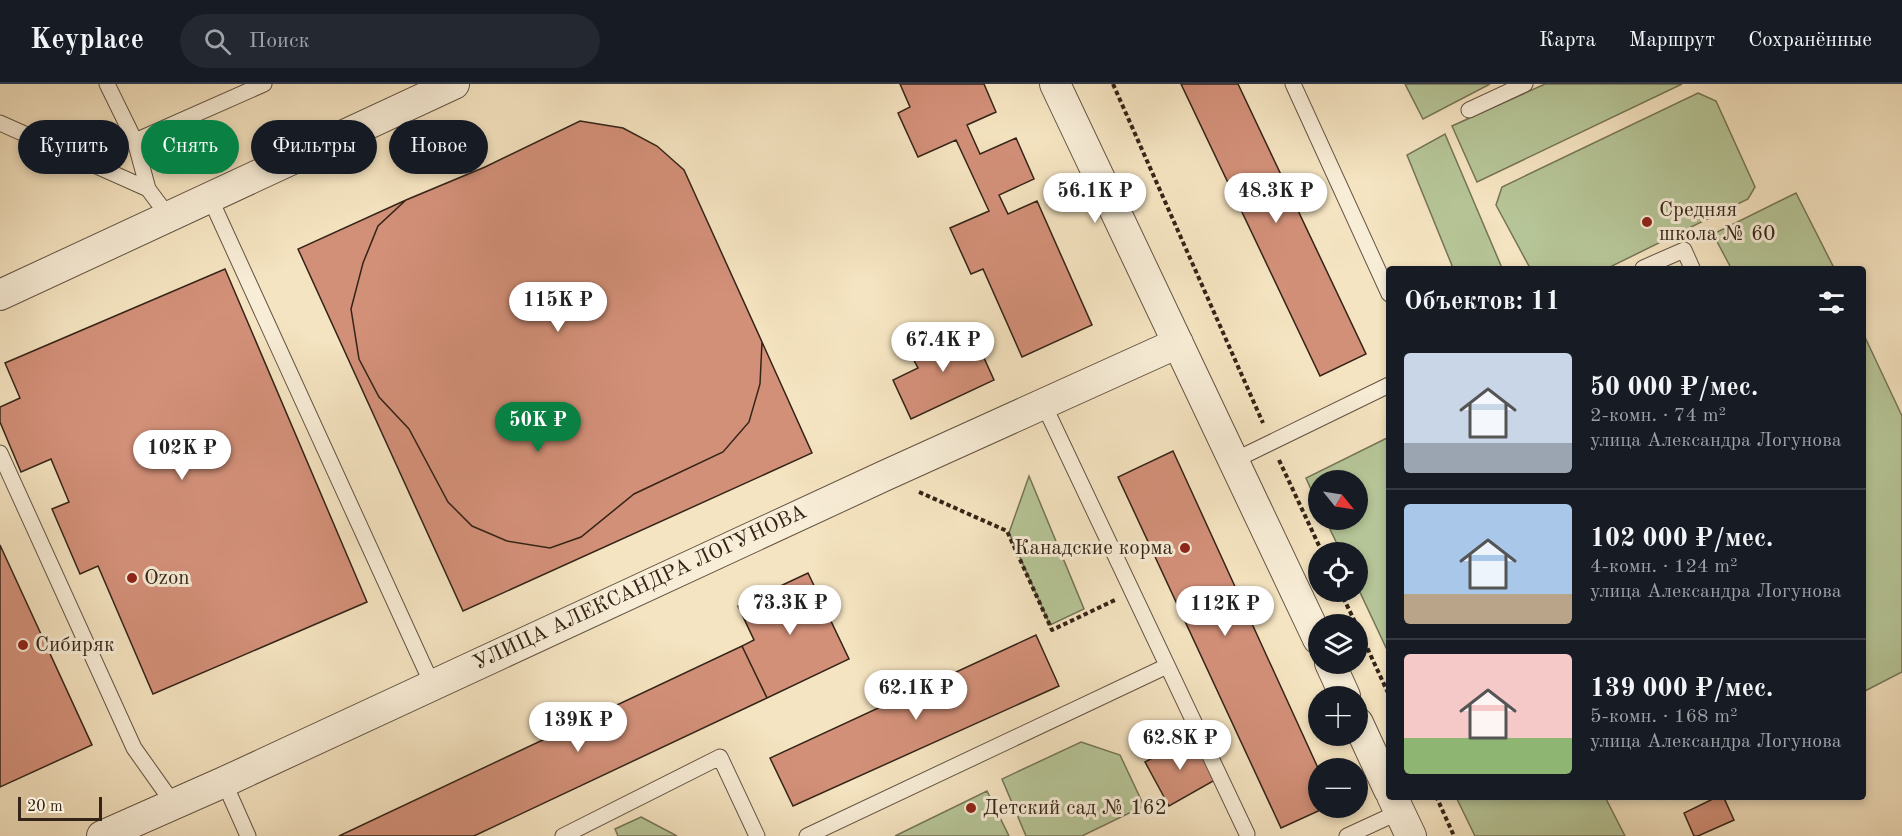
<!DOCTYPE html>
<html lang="ru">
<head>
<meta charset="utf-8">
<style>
	:root { --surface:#171b24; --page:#242831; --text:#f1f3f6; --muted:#9ea1a6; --line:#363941; --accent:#0b8043 }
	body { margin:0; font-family:"Old Standard TT",serif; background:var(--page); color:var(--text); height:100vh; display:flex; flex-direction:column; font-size:22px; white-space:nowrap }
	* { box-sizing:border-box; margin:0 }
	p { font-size:20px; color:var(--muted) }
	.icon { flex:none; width:33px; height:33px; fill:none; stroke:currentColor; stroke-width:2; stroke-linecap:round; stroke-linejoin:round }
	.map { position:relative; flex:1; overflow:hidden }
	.side { position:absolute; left:1386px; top:182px; width:480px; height:534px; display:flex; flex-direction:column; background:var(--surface); border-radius:6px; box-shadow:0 3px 9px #0003 }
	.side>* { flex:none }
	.hud { position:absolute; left:18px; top:36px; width:570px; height:54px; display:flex; gap:12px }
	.needle { width:39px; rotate:120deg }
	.fabs { position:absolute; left:1308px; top:386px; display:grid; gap:12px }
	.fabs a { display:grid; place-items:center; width:60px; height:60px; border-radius:50%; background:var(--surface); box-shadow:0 3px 9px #0003; font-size:30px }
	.scale { position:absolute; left:18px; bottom:15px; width:84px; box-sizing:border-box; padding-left:6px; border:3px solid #342417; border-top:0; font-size:16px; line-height:21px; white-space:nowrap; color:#342417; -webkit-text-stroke:4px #f8edd7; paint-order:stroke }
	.price { position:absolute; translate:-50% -51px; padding:0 14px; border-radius:21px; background:#fff; color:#222; font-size:20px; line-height:39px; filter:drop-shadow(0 2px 3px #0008) }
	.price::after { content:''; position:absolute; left:50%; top:36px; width:18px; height:14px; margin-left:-9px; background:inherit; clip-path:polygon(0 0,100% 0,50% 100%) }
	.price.selected { background:var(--accent); color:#fff }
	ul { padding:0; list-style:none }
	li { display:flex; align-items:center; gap:18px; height:150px; padding:0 18px }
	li+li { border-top:2px solid var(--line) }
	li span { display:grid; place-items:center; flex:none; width:168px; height:120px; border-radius:6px; color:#555 }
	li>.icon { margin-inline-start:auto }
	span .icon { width:72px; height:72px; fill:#fffc; stroke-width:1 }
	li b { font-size:26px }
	h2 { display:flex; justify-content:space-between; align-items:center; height:72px; padding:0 18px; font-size:26px }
	.tag { padding:0 21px; border-radius:27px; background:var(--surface); box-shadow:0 3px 9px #0003; font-size:21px; line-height:54px }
	.tag.selected { background:var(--accent); color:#fff }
	header { display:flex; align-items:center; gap:36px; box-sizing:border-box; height:84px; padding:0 30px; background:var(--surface); border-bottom:2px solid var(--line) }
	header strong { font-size:28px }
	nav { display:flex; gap:33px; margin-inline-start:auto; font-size:21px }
	.search { width:420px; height:54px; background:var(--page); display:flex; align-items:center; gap:15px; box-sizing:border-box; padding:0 21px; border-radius:33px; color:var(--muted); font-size:22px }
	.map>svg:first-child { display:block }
	.green { fill:#b6c597; stroke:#757457; stroke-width:1.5 }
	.building { fill:#d39079; stroke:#342417; stroke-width:1.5 }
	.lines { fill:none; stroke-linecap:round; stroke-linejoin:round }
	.service-casing { stroke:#645442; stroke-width:17 }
	.minor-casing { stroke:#645442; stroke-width:32 }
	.path { stroke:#342417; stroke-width:4; stroke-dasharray:4.5 3; stroke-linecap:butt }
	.service { stroke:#f8edd7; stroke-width:15 }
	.minor { stroke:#f8edd7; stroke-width:30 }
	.poi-dot { fill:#8f2418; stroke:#f8edd7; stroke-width:2 }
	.labels { text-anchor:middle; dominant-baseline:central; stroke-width:6; stroke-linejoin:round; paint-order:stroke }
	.poi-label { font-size:21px; fill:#342417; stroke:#f8edd7; text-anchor:start }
	.street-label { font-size:21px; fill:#342417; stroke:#f8edd7 }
</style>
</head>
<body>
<header>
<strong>Keyplace</strong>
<div class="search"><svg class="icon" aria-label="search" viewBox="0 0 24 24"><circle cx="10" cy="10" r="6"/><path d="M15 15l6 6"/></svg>Поиск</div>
<nav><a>Карта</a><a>Маршрут</a><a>Сохранённые</a></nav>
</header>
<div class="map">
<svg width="1902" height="752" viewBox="0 0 1902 752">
	<rect width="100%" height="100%" fill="#f5e4c1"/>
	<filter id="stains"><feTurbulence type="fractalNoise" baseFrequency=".00333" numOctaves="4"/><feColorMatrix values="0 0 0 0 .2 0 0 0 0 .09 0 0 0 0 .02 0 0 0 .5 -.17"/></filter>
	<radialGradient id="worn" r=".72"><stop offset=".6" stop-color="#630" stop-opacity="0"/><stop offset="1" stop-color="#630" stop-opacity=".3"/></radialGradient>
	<!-- green -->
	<path class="green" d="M1405,0h85l-67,35z
		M1545,0h137l-205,98 -25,-56z
		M1698,9l18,8 39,86 -7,12 -140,69h-78l-34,-63 6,-18z
		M1445,50l57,134h-49l-46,-113z
		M1796,109l38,75h-103l-18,-34z
		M1863,249l39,83v256l-39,20z
		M1389,353v217l-31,-66v-36h-17l-16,-33h33v-39h-40v25l-12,-27z
		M1029,392l55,133 -34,16 -41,-92z
		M1081,658l39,13 24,51 -62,30h-56l-24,-57z
		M987,707l22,45h-114z
		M1456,713h149l20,39h-150z
		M641,733l36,19h-59l-3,-7z"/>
	<!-- building -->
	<path class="building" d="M900,0h84l12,28 -29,13 13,29 36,-16 18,41 -35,16 9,19 29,-13 55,124 -70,32 -39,-88 -12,5 -21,-46 39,-17 -33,-71 -38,17 -20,-44 12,-6z
		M1181,0h57l128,270 -46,22z
		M580,37l43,7 34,18 27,24 78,172 -2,42 -11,38 -26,30 -89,42 -53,43 -31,11 -43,-7 -35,-15 -24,-24 -39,-73 -30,-32 -20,-38 -8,-50 12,-46 15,-37 28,-26 79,-33z
		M406,116l-28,26 -15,37 -12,46 8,50 20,38 30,32 39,73 24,24 35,15 43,7 31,-11 53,-43 89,-42 26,-30 11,-38 2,-42 50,111 -349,158 -165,-362z
		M225,185l142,333 -214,92 -55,-128 -18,8 -28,-65 17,-7 -18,-43 -30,13 -21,-50v-15l20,-9 -15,-35z
		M969,241l25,55 -83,39 -18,-39 25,-12 -8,-15z
		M1173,367l145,317v39h9l-46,21 -163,-351z
		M0,461l92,200 -92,42z
		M808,489l41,86 -82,39 -25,-52 12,-6 -16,-34z
		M1036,551l23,51 -266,120 -23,-48z
		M742,562l25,52 -293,138h-135z
		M1191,652l24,44 -46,26 -24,-44z
		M1719,712h4l11,24 -36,16h-4l-10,-23z"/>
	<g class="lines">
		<defs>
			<path id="service" d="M107,0l28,57 129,-57
				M1293,0l96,210
				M1469,26l56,-26
				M0,39l148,66 21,28
				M135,57l13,48
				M210,114l222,486
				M1643,184l41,-18 8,18
				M1043,319l204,431
				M0,369l134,295 39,55
				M1235,376l154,-75
				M224,698l24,54
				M563,752l157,-79 37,79
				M807,752l360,-170
				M1347,752l52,-24"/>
			<path id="minor" d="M1055,0l263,555
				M0,211l454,-211
				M1330,579l15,33
				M1358,639l31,67
				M1392,712l19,40
				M102,752l122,-54 660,-306 294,-133"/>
		</defs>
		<!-- service casing -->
		<use href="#service" class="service-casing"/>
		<!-- minor casing -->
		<use href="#minor" class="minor-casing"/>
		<!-- path -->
		<path class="path" d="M1113,0l150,339
			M1279,376l43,92
			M919,408l88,39 45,99 63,-30
			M1340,507l16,33
			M1358,544l31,67
			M1436,712l18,40"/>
		<!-- service -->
		<use href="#service" class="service"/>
		<!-- minor -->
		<use href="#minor" class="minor"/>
	</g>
	<!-- markers -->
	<g class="poi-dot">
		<circle cx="1647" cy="138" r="6"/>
		<circle cx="1185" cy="464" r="6"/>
		<circle cx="132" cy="494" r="6"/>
		<circle cx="23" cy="561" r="6"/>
		<circle cx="971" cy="724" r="6"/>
	</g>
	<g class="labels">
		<!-- poi labels -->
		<g class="poi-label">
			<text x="1659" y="126">Средняя<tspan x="1659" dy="24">школа № 60</tspan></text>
			<text x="1173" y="464" text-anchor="end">Канадские корма</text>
			<text x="144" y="494">Ozon</text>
			<text x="35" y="561">Сибиряк</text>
			<text x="983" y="724">Детский сад № 162</text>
		</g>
		<!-- street labels -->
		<g class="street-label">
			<text transform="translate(640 504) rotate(-25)">УЛИЦА АЛЕКСАНДРА ЛОГУНОВА</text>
		</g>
	</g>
	<rect width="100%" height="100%" filter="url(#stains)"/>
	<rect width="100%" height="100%" fill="url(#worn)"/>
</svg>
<div class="fabs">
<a><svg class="needle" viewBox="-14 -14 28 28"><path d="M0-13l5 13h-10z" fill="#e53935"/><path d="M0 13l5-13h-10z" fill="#9ea1a6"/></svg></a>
<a><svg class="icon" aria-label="locate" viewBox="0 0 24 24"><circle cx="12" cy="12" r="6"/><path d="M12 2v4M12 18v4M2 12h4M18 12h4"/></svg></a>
<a><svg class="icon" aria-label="layers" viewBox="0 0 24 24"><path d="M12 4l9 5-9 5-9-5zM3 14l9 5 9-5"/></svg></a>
<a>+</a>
<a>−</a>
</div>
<div class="scale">20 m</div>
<b class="price" style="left:1095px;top:140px">56.1K ₽</b>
<b class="price" style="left:1276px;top:140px">48.3K ₽</b>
<b class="price" style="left:558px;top:249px">115K ₽</b>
<b class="price" style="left:943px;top:289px">67.4K ₽</b>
<b class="price selected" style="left:538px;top:369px">50K ₽</b>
<b class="price" style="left:182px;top:397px">102K ₽</b>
<b class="price" style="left:790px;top:552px">73.3K ₽</b>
<b class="price" style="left:1225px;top:553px">112K ₽</b>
<b class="price" style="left:916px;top:637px">62.1K ₽</b>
<b class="price" style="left:578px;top:669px">139K ₽</b>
<b class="price" style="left:1180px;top:687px">62.8K ₽</b>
<div class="hud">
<a class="tag">Купить</a>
<a class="tag selected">Снять</a>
<a class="tag">Фильтры</a>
<a class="tag">Новое</a>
</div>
<section class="side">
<h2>Объектов: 11<svg class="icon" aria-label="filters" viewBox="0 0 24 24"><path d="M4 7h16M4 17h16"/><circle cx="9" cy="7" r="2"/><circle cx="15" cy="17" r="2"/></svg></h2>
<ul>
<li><span style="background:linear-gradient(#c9d6e8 75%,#9aa5b1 0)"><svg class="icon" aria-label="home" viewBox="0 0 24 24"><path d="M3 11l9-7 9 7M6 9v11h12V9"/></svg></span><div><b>50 000 ₽/мес.</b><p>2-комн. · 74 m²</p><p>улица Александра Логунова</p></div></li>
<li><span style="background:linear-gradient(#a9c7e8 75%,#b9a48a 0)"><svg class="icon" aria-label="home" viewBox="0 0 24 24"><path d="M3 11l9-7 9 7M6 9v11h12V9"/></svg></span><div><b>102 000 ₽/мес.</b><p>4-комн. · 124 m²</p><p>улица Александра Логунова</p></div></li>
<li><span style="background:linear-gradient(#f6c9c9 70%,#8fb573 0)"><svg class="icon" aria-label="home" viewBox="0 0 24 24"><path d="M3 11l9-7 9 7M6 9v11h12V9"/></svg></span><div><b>139 000 ₽/мес.</b><p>5-комн. · 168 m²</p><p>улица Александра Логунова</p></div></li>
</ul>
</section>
</div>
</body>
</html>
